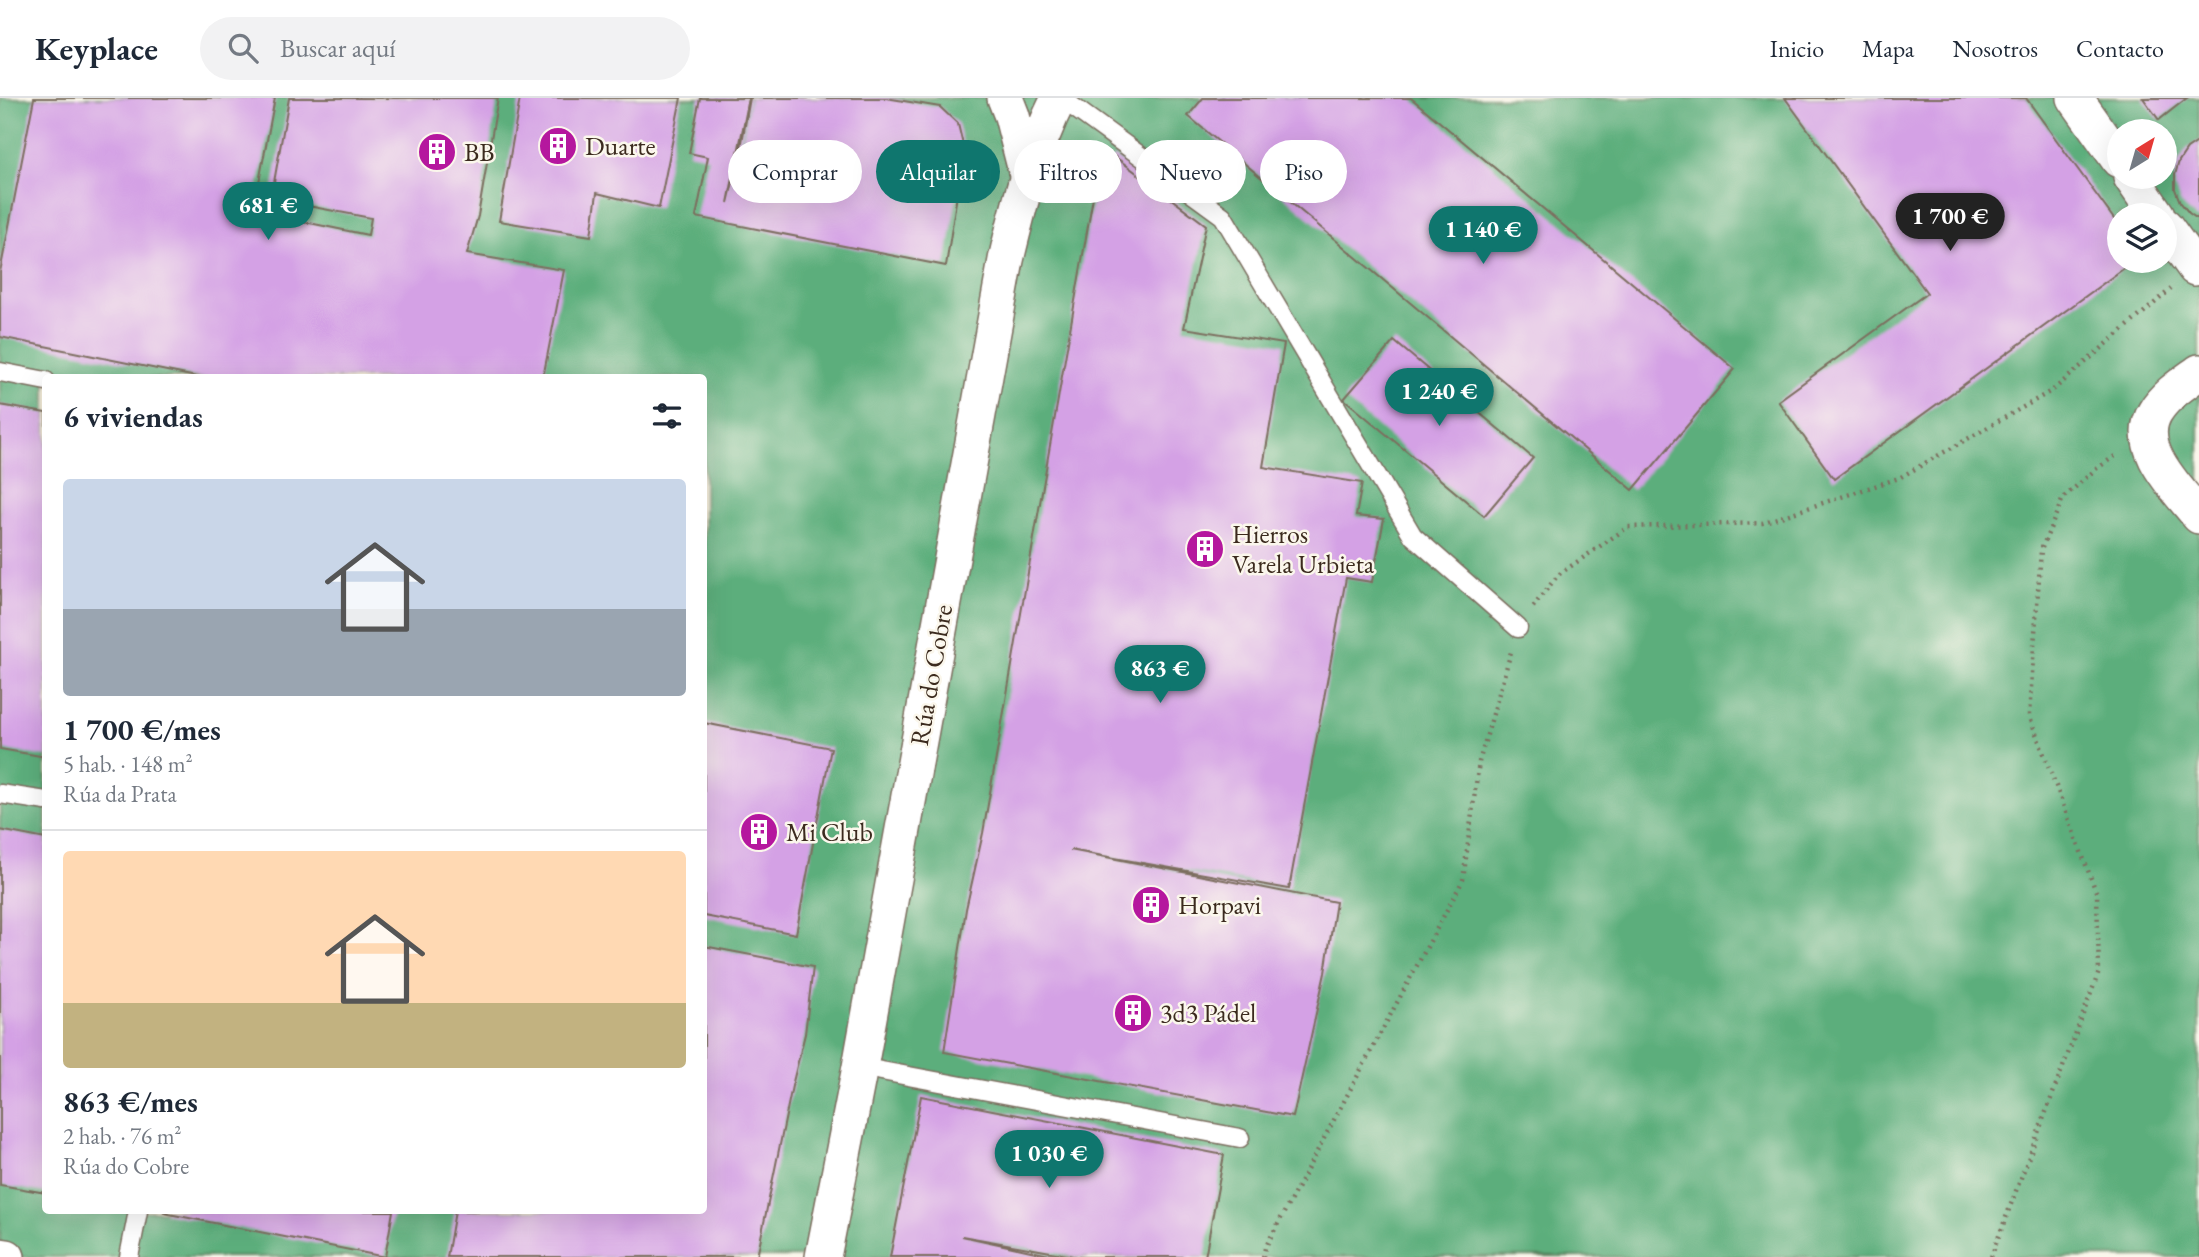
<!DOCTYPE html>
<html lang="es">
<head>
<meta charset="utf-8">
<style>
	:root { --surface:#fff; --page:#f2f2f3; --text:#1f2937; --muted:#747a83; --line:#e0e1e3; --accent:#0f766e }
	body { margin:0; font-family:"EB Garamond",serif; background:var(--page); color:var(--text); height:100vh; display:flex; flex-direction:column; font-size:26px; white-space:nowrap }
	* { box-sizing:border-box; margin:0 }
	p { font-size:23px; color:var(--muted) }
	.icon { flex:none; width:38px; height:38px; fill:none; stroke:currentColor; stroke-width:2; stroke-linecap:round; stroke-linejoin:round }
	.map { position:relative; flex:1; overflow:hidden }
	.side { position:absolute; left:42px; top:276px; width:665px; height:840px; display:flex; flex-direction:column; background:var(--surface); border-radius:7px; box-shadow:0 7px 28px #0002 }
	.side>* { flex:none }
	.banner { position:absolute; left:728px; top:42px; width:665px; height:63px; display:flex; gap:14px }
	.needle { width:46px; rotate:37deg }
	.controls { position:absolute; left:2107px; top:21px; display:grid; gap:14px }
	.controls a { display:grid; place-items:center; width:70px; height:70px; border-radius:50%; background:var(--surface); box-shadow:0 7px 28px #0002; font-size:35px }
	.price { position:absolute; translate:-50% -60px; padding:0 16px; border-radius:24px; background:var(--accent); color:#fff; font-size:23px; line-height:46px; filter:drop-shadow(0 2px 4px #0008) }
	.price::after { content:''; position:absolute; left:50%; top:42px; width:21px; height:16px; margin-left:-10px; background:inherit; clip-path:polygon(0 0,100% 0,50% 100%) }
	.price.active { background:#222; color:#fff }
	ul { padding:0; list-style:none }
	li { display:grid; align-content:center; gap:14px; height:371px; padding:0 21px }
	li+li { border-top:2px solid var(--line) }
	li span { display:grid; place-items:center; height:217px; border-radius:7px; color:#555 }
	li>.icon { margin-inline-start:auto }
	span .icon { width:126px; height:126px; fill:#fffc; stroke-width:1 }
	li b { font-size:30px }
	h2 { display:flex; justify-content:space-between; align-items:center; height:84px; padding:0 21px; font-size:30px }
	.tag { padding:0 24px; border-radius:32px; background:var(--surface); box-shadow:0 7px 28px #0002; font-size:24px; line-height:63px }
	.tag.active { background:var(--accent); color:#fff }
	header { display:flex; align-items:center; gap:42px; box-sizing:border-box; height:98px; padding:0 35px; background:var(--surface); border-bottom:2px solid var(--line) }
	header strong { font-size:33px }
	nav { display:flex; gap:38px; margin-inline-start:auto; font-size:24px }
	.search { width:490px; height:63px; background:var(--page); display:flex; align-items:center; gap:18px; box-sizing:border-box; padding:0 24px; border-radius:38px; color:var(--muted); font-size:26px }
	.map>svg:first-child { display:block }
	.forest { fill:#5cae7b; stroke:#4c6c4c; stroke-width:2; fill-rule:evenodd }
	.building { fill:#d4a1e5 }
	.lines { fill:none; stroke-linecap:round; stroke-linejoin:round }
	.lane-casing { stroke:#7c6e5f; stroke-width:21 }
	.street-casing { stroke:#7c6e5f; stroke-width:38 }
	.path { stroke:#7c6e5f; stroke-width:4.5; stroke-dasharray:2 5; stroke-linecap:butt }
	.lane { stroke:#fff; stroke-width:18 }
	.street { stroke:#fff; stroke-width:35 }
	.labels { text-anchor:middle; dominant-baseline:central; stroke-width:5; stroke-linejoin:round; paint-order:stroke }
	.poi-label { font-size:26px; fill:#3b2a1e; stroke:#fbf7ec; text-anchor:start }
	.street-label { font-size:26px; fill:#3b2a1e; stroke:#fbf7ec }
</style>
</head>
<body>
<header>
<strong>Keyplace</strong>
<div class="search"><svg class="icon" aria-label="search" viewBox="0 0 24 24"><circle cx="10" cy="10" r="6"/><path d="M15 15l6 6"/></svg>Buscar aquí</div>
<nav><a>Inicio</a><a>Mapa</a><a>Nosotros</a><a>Contacto</a></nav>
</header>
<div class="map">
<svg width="2199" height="1159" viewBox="0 0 2199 1159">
	<rect width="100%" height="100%" fill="#fbf7ec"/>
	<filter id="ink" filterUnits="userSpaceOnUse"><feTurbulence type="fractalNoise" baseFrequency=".0143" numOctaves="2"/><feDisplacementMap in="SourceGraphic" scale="14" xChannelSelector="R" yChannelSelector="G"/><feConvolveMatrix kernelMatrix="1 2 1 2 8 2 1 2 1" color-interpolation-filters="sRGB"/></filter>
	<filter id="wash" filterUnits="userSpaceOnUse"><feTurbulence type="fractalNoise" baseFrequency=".00686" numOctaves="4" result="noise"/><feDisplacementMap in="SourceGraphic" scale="28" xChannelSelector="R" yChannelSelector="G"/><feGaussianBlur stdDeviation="1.57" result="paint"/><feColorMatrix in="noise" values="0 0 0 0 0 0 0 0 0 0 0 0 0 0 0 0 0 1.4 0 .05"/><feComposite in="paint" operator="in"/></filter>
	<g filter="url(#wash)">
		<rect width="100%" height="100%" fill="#f5ecd7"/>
		<!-- forest -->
		<path class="forest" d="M0,0h2199v1159h-2199zM2119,33h46v46h-46zM2119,117h46v46h-46zM46,280h658v833h-658z"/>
		<g id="blocks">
			<!-- building -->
			<path class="building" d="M34,0h241l-19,100 -17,-3 -3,13 132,27 3,-17 -100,-19 18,-101h209l-20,118 -11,38 97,16 -21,108h-342l-201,-41v-65z
				M520,0h161l-22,110 -62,-15 -6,43 -92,-15z
				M700,0h49l-21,105 13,-55 9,-50h136l54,9 18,17 6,25 -18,117 -250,-49 12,-60 -19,-4z
				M1203,0h208l324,271 -102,121 -445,-374z
				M1785,0h241l93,128v35h15l-300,218 -56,-78 149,-108z
				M2143,0h44l-28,22z
				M2199,43v79l-10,-7 -9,-11 -5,-13v-14l4,-14 8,-12z
				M1114,58l92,69 -22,103 100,16 -21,123 99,16 -6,33 28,3 -12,63 -26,-4 -57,311 -219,-39 266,52 -11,71 -32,144 -349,-65 22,-143 17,-76 112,-648z
				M1394,243l139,117 -49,58 -140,-117z
				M0,307l46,8v344l-46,-8z
				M704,625l127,25 -35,186 -92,-18z
				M0,732l46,9v354l-46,-8z
				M704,848l109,21 -8,67 -13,52 -35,171h-310l8,-46h249z
				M921,998l303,59 -19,102h-127l-116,-21 96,21h-168z
				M165,1113h228l-8,46 -221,-44z"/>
		</g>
	</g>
	<g filter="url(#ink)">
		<use href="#blocks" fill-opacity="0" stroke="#7c6e5f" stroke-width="2"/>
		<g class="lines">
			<defs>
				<path id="lane" d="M1061,0l162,118 190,320 105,92
					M0,274l46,9
					M0,696l46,7
					M860,969l380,71
					M129,1159l9,-46"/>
				<path id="street" d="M1005,0l7,18 15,59
					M2075,0l44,62
					M2131,79l26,38
					M2165,128l30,42
					M2199,274c-15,11 -34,23 -44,40 -22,36 24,78 44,104
					M0,1158l7,1
					M823,1159l37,-190 146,-807c13,-56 27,-110 53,-162"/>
			</defs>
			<!-- lane casing -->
			<use href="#lane" class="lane-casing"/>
			<!-- street casing -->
			<use href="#street" class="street-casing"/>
			<!-- path -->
			<path class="path" d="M1533,509l25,-32 70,-48 134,-4 137,-45 154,-88 118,-101
				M1263,1159l2,-9 198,-368 16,-118 32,-110
				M1991,1159l108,-285 -2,-78 -68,-179 12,-165 22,-52 33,-29 22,-15"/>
			<!-- lane -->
			<use href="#lane" class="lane"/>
			<!-- street -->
			<use href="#street" class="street"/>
		</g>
	</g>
	<!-- icons -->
	<defs>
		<symbol id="building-disc" viewBox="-11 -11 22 22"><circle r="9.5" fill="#b5179e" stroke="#fbf7ec"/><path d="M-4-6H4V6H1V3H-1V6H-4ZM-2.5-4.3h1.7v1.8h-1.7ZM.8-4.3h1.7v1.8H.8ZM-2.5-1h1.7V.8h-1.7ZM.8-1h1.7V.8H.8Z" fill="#fff"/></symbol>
	</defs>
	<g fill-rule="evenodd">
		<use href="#building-disc" x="536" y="26" width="44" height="44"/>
		<use href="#building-disc" x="415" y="32" width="44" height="44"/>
		<use href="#building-disc" x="1183" y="429" width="44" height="44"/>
		<use href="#building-disc" x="737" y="712" width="44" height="44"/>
		<use href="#building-disc" x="1129" y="785" width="44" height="44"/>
		<use href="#building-disc" x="1111" y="893" width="44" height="44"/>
	</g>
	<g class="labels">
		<!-- poi labels -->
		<g class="poi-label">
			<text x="585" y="48">Duarte</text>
			<text x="464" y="54">BB</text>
			<text x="1232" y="436">Hierros<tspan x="1232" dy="30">Varela Urbieta</tspan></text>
			<text x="786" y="734">Mi Club</text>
			<text x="1178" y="807">Horpavi</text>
			<text x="1160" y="915">3d3 Pádel</text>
		</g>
		<!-- street labels -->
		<g class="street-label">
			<text transform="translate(931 577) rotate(-80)">Rúa do Cobre</text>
		</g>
	</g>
</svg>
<div class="controls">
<a><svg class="needle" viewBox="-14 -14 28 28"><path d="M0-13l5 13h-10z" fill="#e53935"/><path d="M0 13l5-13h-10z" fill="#747a83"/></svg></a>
<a><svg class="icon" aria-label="layers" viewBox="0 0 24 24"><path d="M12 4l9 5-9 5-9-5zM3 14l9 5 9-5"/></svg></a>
</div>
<b class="price" style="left:268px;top:144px">681 €</b>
<b class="price active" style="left:1950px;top:155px">1 700 €</b>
<b class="price" style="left:1483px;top:168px">1 140 €</b>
<b class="price" style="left:1439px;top:330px">1 240 €</b>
<b class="price" style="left:1160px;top:607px">863 €</b>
<b class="price" style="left:1049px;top:1092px">1 030 €</b>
<div class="banner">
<a class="tag">Comprar</a>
<a class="tag active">Alquilar</a>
<a class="tag">Filtros</a>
<a class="tag">Nuevo</a>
<a class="tag">Piso</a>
</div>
<section class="side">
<h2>6 viviendas<svg class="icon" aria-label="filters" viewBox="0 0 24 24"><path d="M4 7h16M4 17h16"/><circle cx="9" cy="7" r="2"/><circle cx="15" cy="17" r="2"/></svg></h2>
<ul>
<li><span style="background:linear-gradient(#c9d6e8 60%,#9aa5b1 0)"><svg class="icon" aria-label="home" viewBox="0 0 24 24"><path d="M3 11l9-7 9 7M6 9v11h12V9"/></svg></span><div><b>1 700 €/mes</b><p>5 hab. · 148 m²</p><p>Rúa da Prata</p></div></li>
<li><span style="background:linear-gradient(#ffd9b3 70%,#c2b280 0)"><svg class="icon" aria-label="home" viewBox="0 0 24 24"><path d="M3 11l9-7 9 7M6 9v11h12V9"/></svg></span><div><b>863 €/mes</b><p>2 hab. · 76 m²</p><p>Rúa do Cobre</p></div></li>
</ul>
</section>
</div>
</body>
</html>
